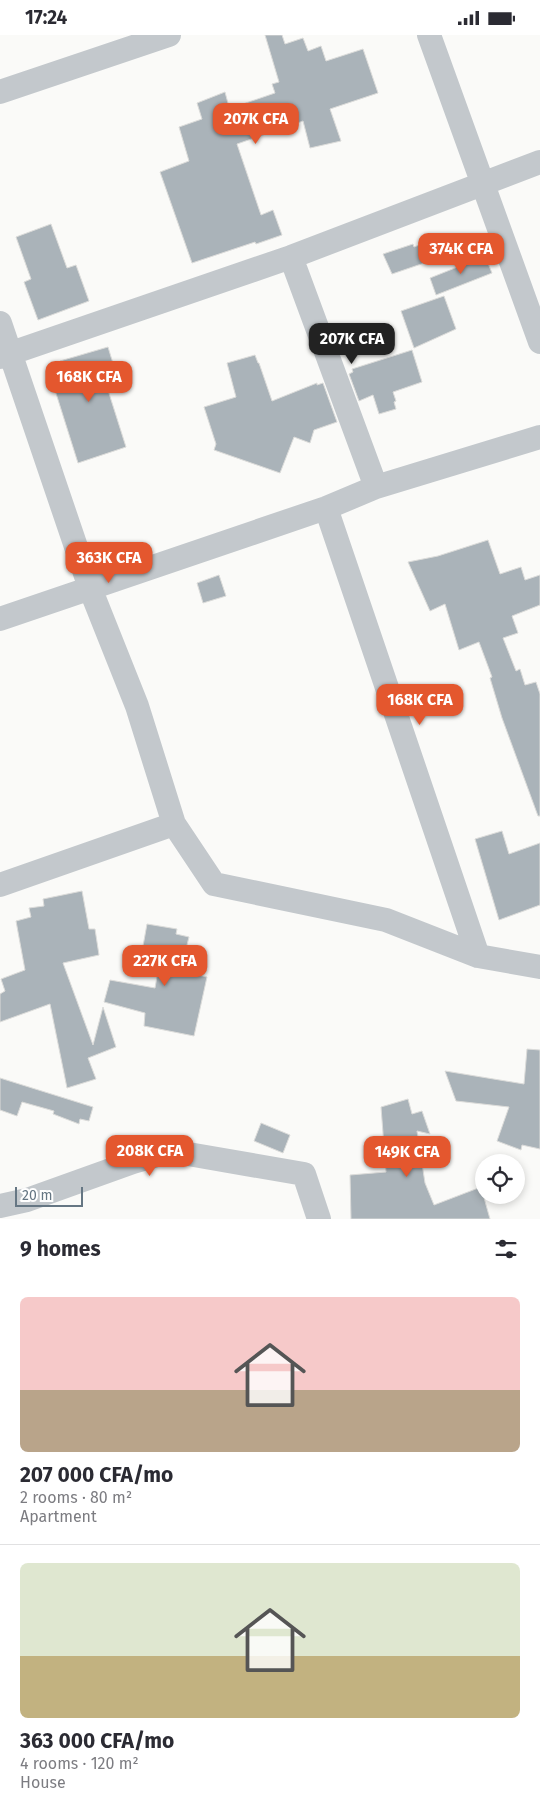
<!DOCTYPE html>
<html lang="en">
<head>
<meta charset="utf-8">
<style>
	:root { --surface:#fff; --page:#f2f2f3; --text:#2b2b33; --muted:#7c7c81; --line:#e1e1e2; --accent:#e4572e }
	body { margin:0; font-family:"Fira Sans",sans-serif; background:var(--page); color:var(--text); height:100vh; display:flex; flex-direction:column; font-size:19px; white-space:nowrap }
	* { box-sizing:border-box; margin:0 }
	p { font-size:16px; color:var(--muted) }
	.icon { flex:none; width:28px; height:28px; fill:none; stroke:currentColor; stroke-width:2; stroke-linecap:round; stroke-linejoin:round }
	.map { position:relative; height:1184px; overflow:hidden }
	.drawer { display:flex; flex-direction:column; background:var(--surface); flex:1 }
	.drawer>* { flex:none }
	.controls { position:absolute; left:475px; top:1119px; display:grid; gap:10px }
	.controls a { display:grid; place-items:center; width:50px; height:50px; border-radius:50%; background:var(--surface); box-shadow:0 2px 8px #0003; font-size:25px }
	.scale { position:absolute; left:15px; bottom:12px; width:68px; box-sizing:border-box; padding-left:5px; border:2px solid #657683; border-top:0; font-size:14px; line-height:18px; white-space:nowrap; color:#657683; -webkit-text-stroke:4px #fff; paint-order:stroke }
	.price { position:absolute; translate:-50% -42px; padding:0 11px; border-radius:10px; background:var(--accent); color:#fff; font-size:16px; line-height:32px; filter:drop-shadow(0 1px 2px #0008) }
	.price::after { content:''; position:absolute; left:50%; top:30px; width:15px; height:11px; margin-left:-8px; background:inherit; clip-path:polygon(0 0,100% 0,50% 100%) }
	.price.on { background:#222; color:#fff }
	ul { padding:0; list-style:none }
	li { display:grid; align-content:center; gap:10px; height:265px; padding:0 20px }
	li+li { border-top:1px solid var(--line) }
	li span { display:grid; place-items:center; height:155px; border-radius:8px; color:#555 }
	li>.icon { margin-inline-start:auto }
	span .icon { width:90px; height:90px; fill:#fffc; stroke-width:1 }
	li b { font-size:21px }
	h2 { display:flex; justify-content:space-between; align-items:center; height:60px; padding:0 20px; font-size:21px }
	.status { display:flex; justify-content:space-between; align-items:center; height:35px; padding:0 25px; background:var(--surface); direction:ltr }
	.status svg { height:14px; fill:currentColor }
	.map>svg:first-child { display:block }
	.building { fill:#aab3b9; stroke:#dcdcda }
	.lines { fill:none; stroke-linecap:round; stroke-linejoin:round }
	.street { stroke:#c3c8cc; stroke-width:24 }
</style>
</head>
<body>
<div class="status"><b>17:24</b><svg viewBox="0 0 49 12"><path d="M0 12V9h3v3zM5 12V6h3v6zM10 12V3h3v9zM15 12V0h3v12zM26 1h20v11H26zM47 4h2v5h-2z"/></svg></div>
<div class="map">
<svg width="540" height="1184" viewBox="0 0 540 1184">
	<rect width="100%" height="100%" fill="#fafaf8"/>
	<!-- building -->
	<path class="building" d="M265,0h17l3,9 18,-6 5,13 13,-5 5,15 37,-12 15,44 -48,16 11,32 -31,7 -7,-27 -66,23 24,71 12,-5 9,25 -26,9 -1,-2 -63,21 -32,-91 29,-11 -10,-34 23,-8 -5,-16 28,-11 4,15 7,-3 1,2 38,-13 -3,-9 7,-2z
		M51,189l16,44 9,-3 13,36 -51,19 -14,-38 7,-3 -15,-42z
		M430,206l6,18 -44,15 -9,-20 30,-10 1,3z
		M485,221l7,17 -56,22 -6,-17z
		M444,261l12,33 -42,19 -13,-37z
		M108,312l11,36 -12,4 19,60 -48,16 -30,-95 13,-3 -1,-4z
		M412,315l10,32 -29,10 3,9 -2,1 2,7 -17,5 -6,-19 -14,6 -10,-27 4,-2 -1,-3z
		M255,320l3,8h1l13,38 45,-18v2l6,-2 14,39 -23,8 -4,13 -16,-6 -14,36 -66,-23 2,-6 -12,-37 32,-10 -9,-34z
		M488,505l12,34 21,-7 4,13 15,-5v30l-28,11 6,17 -15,5 13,33 4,-2 5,16 11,-3 4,12v122h-2l-36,-98 -12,-40 2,-1 -13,-35 -20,8 -14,-46 -15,7 -22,-49 30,-6z
		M219,540l7,21 -23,7 -6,-20z
		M502,796l7,23 31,-11v62l-41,15 -24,-81z
		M82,856l7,38h6l4,26 -36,8 30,82 10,-38 13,40 -28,11 8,21 -29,9 -17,-84 -50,18v-28l5,-3 -4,-12 24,-9 -9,-49 15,-4 -2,-9 15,-2 -1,-7z
		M147,889l30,5 -1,5 13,3 -5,20 4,1 -4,14 23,5 -13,59 -50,-10 1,-13 -41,-11 6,-22 45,8 7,-40 -19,-2z
		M527,1014l13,1v99l-18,-4 -1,5 -24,-9 12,-34 -53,-6 -11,-30 79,13z
		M0,1043l93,29 -4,14 -9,-2 -1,5 -26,-10 1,-3 -32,-9 -5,14 -17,-6z
		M408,1064l4,15 10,-3 8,23 -13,-3 8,52 9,22 47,-18 9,32h-139l-1,-44 36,-3 -5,-65z
		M261,1088l29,12 -7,18 -29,-12z"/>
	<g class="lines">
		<!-- street -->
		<path class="street" d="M429,0l111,307
			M0,57l169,-57
			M291,222l85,230
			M0,288l90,265 47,118 37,118 40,60 172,36 92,36 62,11
			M0,322l291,-100 249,-95
			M326,473l152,448
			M0,584l326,-111 50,-21 164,-50
			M0,850l174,-61
			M0,1171l27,-6 106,-38 38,-11 133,23 15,45"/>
	</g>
</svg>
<div class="controls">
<a><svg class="icon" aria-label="locate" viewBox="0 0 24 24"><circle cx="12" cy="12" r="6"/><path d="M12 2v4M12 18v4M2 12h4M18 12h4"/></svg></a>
</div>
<div class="scale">20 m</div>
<b class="price" style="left:256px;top:110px">207K CFA</b>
<b class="price" style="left:461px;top:240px">374K CFA</b>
<b class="price on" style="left:352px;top:330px">207K CFA</b>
<b class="price" style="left:89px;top:368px">168K CFA</b>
<b class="price" style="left:109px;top:549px">363K CFA</b>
<b class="price" style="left:420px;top:691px">168K CFA</b>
<b class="price" style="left:165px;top:952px">227K CFA</b>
<b class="price" style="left:150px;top:1142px">208K CFA</b>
<b class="price" style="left:407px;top:1143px">149K CFA</b>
</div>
<section class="drawer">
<h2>9 homes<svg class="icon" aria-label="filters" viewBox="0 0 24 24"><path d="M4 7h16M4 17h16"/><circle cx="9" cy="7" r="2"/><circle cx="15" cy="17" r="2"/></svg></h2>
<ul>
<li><span style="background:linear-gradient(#f6c9c9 60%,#b9a48a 0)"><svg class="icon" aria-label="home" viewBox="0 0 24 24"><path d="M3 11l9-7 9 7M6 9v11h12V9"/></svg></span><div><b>207 000 CFA/mo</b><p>2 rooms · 80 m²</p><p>Apartment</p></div></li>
<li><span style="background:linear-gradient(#dfe7d0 60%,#c2b280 0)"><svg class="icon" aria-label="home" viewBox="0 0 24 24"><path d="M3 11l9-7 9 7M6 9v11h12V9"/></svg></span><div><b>363 000 CFA/mo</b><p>4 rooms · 120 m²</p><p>House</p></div></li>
</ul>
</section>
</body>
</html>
